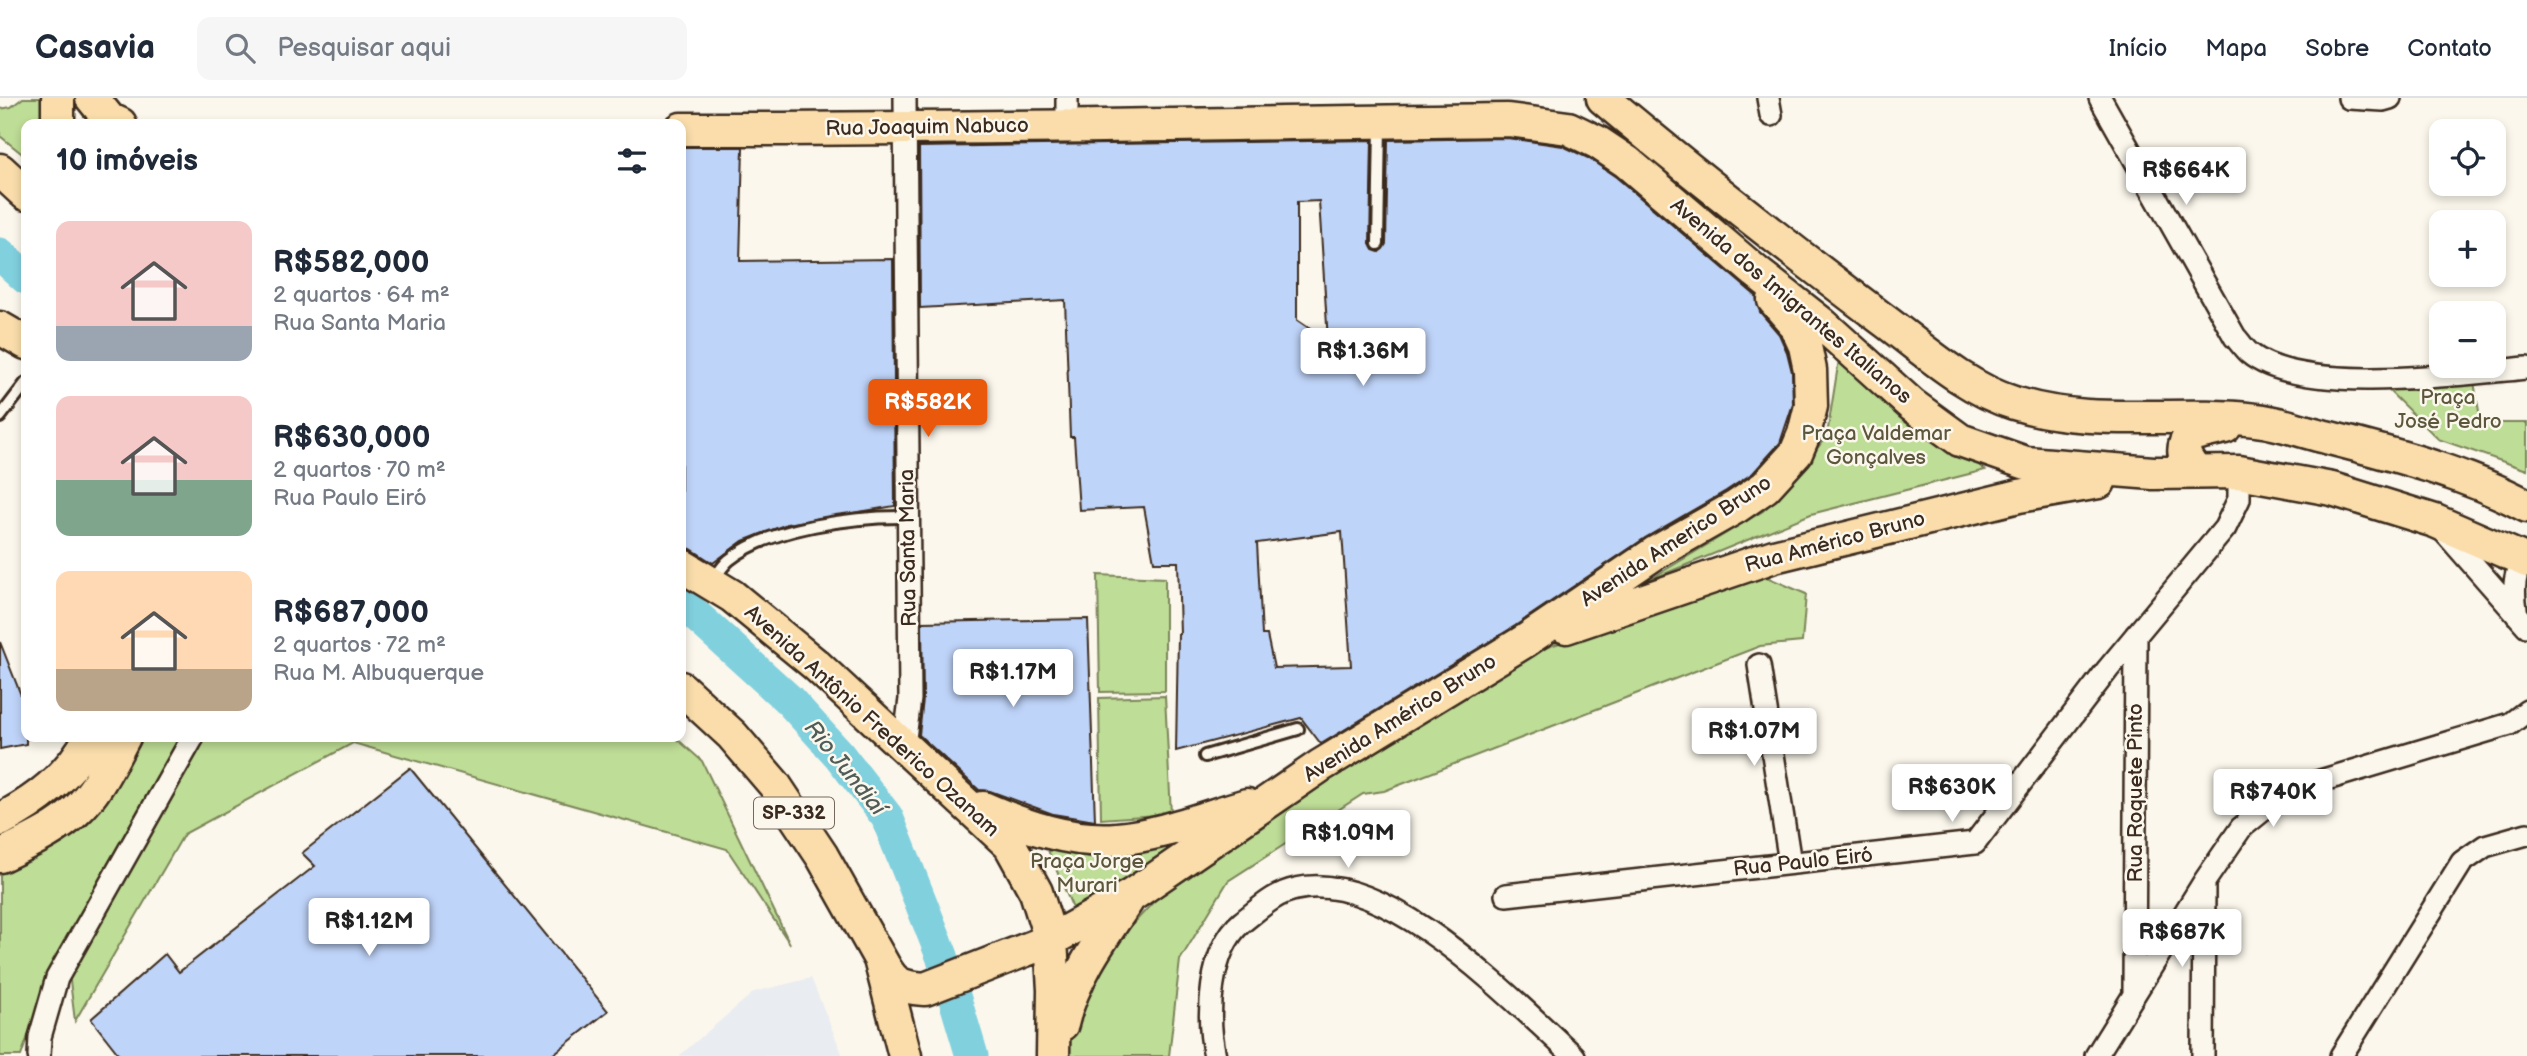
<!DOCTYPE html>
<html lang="pt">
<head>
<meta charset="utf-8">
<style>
	:root { --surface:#fff; --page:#f6f6f7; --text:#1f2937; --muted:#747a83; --line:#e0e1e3; --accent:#ea580c }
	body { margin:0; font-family:"Balsamiq Sans",sans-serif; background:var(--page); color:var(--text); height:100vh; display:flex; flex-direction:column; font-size:26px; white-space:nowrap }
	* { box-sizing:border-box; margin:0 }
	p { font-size:23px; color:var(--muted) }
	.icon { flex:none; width:38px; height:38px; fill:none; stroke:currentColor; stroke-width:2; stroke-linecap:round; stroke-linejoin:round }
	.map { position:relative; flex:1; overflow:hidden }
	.sheet { position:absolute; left:21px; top:21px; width:665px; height:623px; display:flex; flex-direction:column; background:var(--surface); border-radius:14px; box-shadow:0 4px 10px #0003 }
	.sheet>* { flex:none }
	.controls { position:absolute; left:2429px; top:21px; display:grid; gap:14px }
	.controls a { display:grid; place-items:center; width:77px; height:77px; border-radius:14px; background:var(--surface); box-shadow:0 4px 10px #0003; font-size:35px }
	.price { position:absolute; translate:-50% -60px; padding:0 16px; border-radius:7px; background:#fff; color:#222; font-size:23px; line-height:46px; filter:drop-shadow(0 2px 4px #0008) }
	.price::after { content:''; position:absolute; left:50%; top:42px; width:21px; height:16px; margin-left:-10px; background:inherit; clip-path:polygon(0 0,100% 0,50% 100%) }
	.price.selected { background:var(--accent); color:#fff }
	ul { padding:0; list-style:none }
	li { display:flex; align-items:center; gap:21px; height:175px; padding:0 35px }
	li span { display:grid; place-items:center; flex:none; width:196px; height:140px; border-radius:14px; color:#555 }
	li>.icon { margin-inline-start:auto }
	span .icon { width:84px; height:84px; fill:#fffc; stroke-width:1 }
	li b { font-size:30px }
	h2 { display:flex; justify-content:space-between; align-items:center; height:84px; padding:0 35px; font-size:30px }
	header { display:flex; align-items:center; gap:42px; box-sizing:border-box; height:98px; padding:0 35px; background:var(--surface); border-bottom:2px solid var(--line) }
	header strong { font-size:33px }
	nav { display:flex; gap:38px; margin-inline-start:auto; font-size:24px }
	.search { width:490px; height:63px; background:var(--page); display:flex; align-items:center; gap:18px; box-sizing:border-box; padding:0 24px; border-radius:14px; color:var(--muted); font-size:26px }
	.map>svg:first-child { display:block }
	.built { fill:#e9ecf0 }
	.green { fill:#bedd96; stroke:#7c845a; stroke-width:2 }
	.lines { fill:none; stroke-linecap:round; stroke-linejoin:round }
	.river { stroke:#81d0de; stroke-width:33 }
	.building { fill:#bfd4f9; stroke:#3b2a1e; stroke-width:2; fill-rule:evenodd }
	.service-casing { stroke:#3b2a1e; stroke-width:16 }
	.minor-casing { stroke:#3b2a1e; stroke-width:26 }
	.primary-casing { stroke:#3b2a1e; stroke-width:37 }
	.service { stroke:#fbf7ec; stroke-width:10 }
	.minor { stroke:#fbf7ec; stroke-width:21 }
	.primary { stroke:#faddab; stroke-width:32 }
	.labels { text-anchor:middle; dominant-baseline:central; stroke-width:5; stroke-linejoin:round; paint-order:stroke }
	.shield { fill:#fbf7ec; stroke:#75685c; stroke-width:2 }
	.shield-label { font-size:19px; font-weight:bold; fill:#3b2a1e }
	.street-label { font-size:21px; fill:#3b2a1e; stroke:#fbf7ec }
	.park-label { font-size:21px; fill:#5c573c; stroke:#fbf7ec }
	.water-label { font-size:23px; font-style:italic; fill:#505c58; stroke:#fbf7ec }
</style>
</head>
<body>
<header>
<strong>Casavia</strong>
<div class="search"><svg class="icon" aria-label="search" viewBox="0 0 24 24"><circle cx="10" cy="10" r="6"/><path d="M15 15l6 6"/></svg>Pesquisar aqui</div>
<nav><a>Início</a><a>Mapa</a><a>Sobre</a><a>Contato</a></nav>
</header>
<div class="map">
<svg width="2527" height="958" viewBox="0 0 2527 958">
	<rect width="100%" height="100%" fill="#fbf7ec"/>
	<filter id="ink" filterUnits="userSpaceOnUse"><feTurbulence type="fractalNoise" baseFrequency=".0143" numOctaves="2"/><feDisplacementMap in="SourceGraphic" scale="14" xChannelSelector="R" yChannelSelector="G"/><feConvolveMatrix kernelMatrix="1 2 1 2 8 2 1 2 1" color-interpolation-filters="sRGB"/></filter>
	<g filter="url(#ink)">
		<!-- built -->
		<path class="built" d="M811,880l32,78h-164l75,-64z"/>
		<!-- green -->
		<path class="green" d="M23,0h23l-1,26h-19v33l-26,-21v-27l11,-2z
			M1840,255l145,117 -174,44 -164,67 116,-70 33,-34 31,-42z
			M2473,278l8,47h46v47l-89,-31 -54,-53z
			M1098,477l67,3v113l-65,1z
			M1762,477l44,19 -4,48 -42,4 -376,145 -21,3 -135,87 -48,79 -11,96h-106l35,-94 71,-77 211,-140 157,-94 196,-71z
			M1165,598l6,118 -70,5 -2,-121z
			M132,639h51l-132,233 -30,86h-21v-191z
			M206,639h469l27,24 88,183 -63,-95 -374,-106 -169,91 -109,187 -6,-48z
			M1209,731l-135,82 -30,-70z"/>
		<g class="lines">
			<!-- river -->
			<path class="river" d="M0,156l26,24
				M681,504l108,98 50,55 48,62 55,139 30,100"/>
		</g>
		<!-- building -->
		<path class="building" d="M1507,40l56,8 25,12 28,19 140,119 4,16 19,22 8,18 5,20 1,32 -13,39 -27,30 -27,18 -81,47 -130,88 -194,118 -20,-26 -125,33 2,-117h2l-2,-72h-24l-10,-55 -65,3 -5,-73h-4l-5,-137 -145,8 -1,-161 453,-7 -2,104 3,6 6,2 7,-8 2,-104zM1319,103l9,140 -31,-21v-118zM1342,434l9,134 -77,2 -7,-33h-5l-5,-92z
			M681,49h62l-3,114 153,-2 2,247 -108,18 -44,17 -30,22 -22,-14 -10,-2z
			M1088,521l7,202 -42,-7 -63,-23 -11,-1 -60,-55 4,-36 -1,-77z
			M0,544l26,66v36l-26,5z
			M410,670l198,243 -57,45h-431l-29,-37 74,-65 14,18 136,-106 -13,-13z"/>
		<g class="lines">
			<defs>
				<path id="service" d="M1378,146l2,-120
					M0,319l26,-34
					M712,484c5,-7 10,-16 17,-22 40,-33 128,-44 179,-43
					M1205,658l93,-27"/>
				<path id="minor" d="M1067,0v27
					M1768,0l3,17
					M2100,0l135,239c5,5 9,12 14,16 51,43 214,21 278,15
					M2349,0l34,2 7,-2
					M2441,430l86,98
					M2517,517c-4,-21 -4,-36 5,-56
					M1759,567l31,198
					M904,648l6,-47 -5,-601
					M1506,797l469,-52 133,-174 117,-141 14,-29v-27
					M2134,895l2,-358
					M39,958l1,-19 17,-59 136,-241
					M1215,958c-9,-39 -6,-106 27,-134 17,-13 33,-29 54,-33 91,-21 216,111 278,167
					M2096,958l108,-174 37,-54 27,-22 49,-24 193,-58 17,-13
					M2203,958l1,-172
					M2341,958l121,-194 23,-16 42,-12"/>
				<path id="primary" d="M58,0v26
					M92,0l17,21 11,5
					M1603,0c90,76 184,149 278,220 41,30 83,70 133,85 80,25 160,7 242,17 22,2 45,11 66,16 70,18 142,36 205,70
					M681,31c276,1 552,-6 827,-9l60,8 29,14 30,20 129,110 65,51 91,82 48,35 66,23 127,10 86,-1 93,17 103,32 92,40
					M0,72l26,24
					M0,230l26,15
					M2195,373c-11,-14 -15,-21 -5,-36l35,-8
					M681,467l51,31 84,69 194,180 26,47 15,48 3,50 -1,66
					M1566,529l208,-71 245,-60 80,-14
					M681,590l51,47 42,49 48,72 58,103 25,97
					M983,710c41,18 88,35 134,31 44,-4 88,-22 130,-34
					M0,722c37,-19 71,-45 90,-83
					M0,758c26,-13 55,-25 76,-45 21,-19 35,-50 48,-74
					M880,861c13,24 17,28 45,30l126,-49 81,-45 188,-129 205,-125 130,-88 81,-46 29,-20 31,-34 8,-19 7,-28 -1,-36 -5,-24 -10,-22 -21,-24
					M1062,926c11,-46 39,-85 65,-123"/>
			</defs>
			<!-- service casing -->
			<use href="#service" class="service-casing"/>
			<!-- minor casing -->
			<use href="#minor" class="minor-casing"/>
			<!-- primary casing -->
			<use href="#primary" class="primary-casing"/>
			<!-- service -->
			<use href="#service" class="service"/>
			<!-- minor -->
			<use href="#minor" class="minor"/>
			<!-- primary -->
			<use href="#primary" class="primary"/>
		</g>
	</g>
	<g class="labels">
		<!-- shield labels -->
		<rect class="shield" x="754" y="699.5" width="80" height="31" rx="5"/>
		<g class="shield-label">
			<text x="794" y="715">SP-332</text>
		</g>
		<!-- street labels -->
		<g class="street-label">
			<text transform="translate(927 29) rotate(-1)">Rua Joaquim Nabuco</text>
			<text transform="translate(1791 203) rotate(40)">Avenida dos Imigrantes Italianos</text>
			<text transform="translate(1676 443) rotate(-33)">Avenida Americo Bruno</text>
			<text transform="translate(1835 444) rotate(-15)">Rua Américo Bruno</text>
			<text transform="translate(908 450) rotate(-91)">Rua Santa Maria</text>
			<text transform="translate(1400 620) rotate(-32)">Avenida Américo Bruno</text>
			<text transform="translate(872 623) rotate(42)">Avenida Antônio Frederico Ozanam</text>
			<text transform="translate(2135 695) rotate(-90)">Rua Roquete Pinto</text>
			<text transform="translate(1803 764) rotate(-6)">Rua Paulo Eiró</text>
		</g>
		<!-- park labels -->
		<g class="park-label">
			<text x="2448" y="299">Praça<tspan x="2448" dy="24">José Pedro</tspan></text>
			<text x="1876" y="335">Praça Valdemar<tspan x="1876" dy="24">Gonçalves</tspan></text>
			<text x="1087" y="763">Praça Jorge<tspan x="1087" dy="24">Murari</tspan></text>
		</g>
		<!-- water labels -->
		<g class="water-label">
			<text transform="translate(845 670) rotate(51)">Rio Jundiaí</text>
		</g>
	</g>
</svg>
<div class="controls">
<a><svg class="icon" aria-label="locate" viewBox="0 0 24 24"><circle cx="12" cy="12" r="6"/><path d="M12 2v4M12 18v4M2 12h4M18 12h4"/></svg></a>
<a>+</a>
<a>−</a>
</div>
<b class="price" style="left:2186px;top:109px">R$664K</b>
<b class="price" style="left:1363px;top:290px">R$1.36M</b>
<b class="price selected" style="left:928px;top:341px">R$582K</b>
<b class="price" style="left:1013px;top:611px">R$1.17M</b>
<b class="price" style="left:1754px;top:670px">R$1.07M</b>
<b class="price" style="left:1952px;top:726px">R$630K</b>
<b class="price" style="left:2273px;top:731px">R$740K</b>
<b class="price" style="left:1348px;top:772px">R$1.09M</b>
<b class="price" style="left:369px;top:860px">R$1.12M</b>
<b class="price" style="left:2182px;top:871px">R$687K</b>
<section class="sheet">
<h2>10 imóveis<svg class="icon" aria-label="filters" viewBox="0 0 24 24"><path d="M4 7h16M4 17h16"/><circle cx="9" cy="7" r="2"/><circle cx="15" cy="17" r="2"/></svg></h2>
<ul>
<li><span style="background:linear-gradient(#f6c9c9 75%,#9aa5b1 0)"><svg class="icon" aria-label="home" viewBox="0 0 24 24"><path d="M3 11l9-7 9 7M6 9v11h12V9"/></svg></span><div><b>R$582,000</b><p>2 quartos · 64 m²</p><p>Rua Santa Maria</p></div></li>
<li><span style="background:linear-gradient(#f6c9c9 60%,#7fa58c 0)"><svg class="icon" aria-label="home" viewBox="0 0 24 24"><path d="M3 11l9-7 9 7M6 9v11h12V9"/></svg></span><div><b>R$630,000</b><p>2 quartos · 70 m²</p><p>Rua Paulo Eiró</p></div></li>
<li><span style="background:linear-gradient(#ffd9b3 70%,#b9a48a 0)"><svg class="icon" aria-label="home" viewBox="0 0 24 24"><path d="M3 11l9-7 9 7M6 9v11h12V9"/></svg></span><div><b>R$687,000</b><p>2 quartos · 72 m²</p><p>Rua M. Albuquerque</p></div></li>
</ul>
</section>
</div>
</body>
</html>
